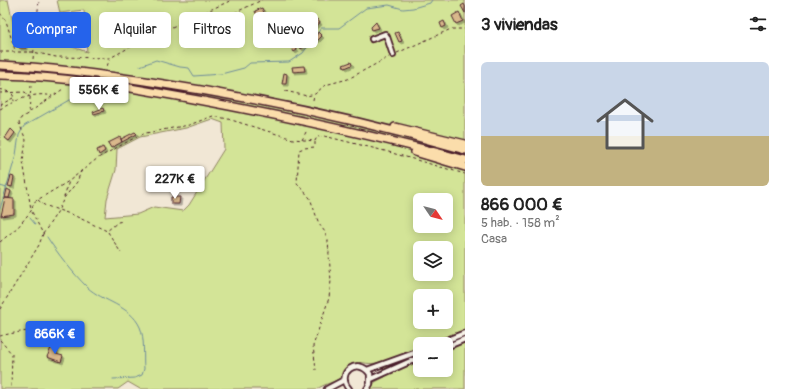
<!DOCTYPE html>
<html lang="es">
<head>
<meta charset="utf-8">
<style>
	:root { --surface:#fff; --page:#f6f6f6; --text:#222; --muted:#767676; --accent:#2563eb }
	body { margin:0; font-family:Pangolin,sans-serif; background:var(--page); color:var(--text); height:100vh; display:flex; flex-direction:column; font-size:15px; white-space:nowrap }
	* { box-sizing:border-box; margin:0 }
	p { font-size:13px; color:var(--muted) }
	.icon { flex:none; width:22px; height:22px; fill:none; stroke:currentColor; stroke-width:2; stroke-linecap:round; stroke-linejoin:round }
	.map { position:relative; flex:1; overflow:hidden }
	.side { display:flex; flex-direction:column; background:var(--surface); width:320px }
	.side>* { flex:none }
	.top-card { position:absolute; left:12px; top:12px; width:380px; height:36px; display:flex; gap:8px }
	.needle { width:26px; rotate:125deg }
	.controls { position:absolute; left:413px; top:193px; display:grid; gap:8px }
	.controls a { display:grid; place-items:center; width:40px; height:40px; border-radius:6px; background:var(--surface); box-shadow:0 2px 10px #0003; font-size:20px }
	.price { position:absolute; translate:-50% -34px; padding:0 9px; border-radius:4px; background:#fff; color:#222; font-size:13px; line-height:26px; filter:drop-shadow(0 1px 2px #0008) }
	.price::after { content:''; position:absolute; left:50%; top:24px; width:12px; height:9px; margin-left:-6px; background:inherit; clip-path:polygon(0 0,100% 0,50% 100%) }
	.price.active { background:var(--accent); color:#fff }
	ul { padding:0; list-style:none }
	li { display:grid; align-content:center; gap:8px; height:212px; padding:0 16px }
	li span { display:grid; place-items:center; height:124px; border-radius:6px; color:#555 }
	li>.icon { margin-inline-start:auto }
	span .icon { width:72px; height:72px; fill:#fffc; stroke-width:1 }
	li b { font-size:17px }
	h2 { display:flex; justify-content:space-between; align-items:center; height:48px; padding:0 16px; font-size:17px }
	.tag { padding:0 14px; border-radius:6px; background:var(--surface); box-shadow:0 2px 10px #0003; font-size:14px; line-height:36px }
	.tag.active { background:var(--accent); color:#fff }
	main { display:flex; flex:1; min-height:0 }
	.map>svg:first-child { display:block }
	.green { fill:#d3e497; stroke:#8e8261; fill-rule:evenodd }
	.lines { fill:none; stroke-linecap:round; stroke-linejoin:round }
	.stream { stroke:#6f8c9b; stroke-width:1 }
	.building { fill:#d9b88b; stroke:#4a1f2b; filter:url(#shadow) }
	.minor-casing { stroke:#4a1f2b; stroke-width:8 }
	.highway-casing { stroke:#4a1f2b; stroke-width:10 }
	.path { stroke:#4a1f2b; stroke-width:1; stroke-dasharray:3 3; stroke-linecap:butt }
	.minor { stroke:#f7f3e8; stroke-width:4.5 }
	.highway { stroke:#fbddab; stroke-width:7 }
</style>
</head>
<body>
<main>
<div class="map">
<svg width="465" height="389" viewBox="0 0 465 389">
	<defs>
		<filter id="shadow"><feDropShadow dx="2" dy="2" stdDeviation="0" flood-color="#0004"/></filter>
	</defs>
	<rect width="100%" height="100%" fill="#f1e7d5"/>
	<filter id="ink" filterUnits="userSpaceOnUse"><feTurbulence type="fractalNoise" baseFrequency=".025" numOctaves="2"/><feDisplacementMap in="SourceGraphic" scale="8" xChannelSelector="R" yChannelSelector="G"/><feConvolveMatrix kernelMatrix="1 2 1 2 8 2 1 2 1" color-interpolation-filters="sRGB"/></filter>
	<g filter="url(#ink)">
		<!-- green -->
		<path class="green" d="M0,0h8l9,42 6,-2 14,-13 3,4 1,5 46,16 -3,-42 -24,3 -3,-13h408v389h-94l4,-7 10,-5 -5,-15c-13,4 -15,-1 -25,1 -10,2 -9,9 -15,15 -5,4 -16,6 -23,11h-177l-12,-7 -10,7h-118zM212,119l11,4 1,26 -35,56 -6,6 -29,-4 -16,7 -33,3 2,-18 9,-29 1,-21 23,-12 46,-9zM420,200h26v26h-26zM420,248h26v26h-26zM420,296h26v26h-26zM420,344h26v26h-26z"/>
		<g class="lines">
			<!-- stream -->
			<path class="stream" d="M140,66l16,-6 24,7 9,1 5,8 27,-2 23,-6 6,-5 39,-1 14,-9 18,-25h18l27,-20 23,-3 14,4 10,-1 17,-5 2,-3
				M0,186l7,2
				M0,209l16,-54 3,-20 5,-9 45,-26 20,-5
				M30,218l5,6
				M47,237c11,17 25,35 40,50 16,15 43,18 53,40 5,11 3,30 4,42l-2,6 -7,3 -22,1"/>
		</g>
		<!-- building -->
		<path class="building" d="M464,4l1,2v7l-4,-7z
			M262,8l4,9 -7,3 -4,-9z
			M459,12l4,9 -7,3 -4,-8z
			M317,19l3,4 -6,4 -3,-4z
			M444,21l2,5 -4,2 -2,-5z
			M376,22l3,6 -7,2 -1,-3z
			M318,32l4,4 -4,4 -5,2z
			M398,32l4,9 -3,1 -4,-9z
			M305,39l4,4 -8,6 -3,-5z
			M19,43h7v5h-7z
			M294,45l3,5 -3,2 -3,-5z
			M351,62l1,3 -7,3 -2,-3z
			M304,66l1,5 -12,1 -1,-5z
			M284,73l3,1 -1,10h-4z
			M103,108l1,3 -10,3 -1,-2z
			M11,129l4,4 -6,8 -4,-3z
			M135,132l2,2 -15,8 -1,-3z
			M120,137l2,5 -11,6 -3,-5z
			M103,147l2,4 -6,4 -2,-5z
			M11,176l3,1 -2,10 -4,-1z
			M7,189l4,2 -2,7h-4z
			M171,197h9l-1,7h-8z
			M5,198l9,1v15l-13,2z
			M51,348l6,2 -1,4 7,2 -2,6 -14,-5z"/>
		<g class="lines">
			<defs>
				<path id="minor" d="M372,39l13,-5 2,3 6,18
					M437,344l28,-11
					M446,347l19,-8
					M367,370l53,-19
					M371,379l49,-22
					M327,389l17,-9
					M349,389c-14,-16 9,-33 21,-15v10l-3,5"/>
				<path id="highway" d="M0,65c48,2 97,9 145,16 107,16 215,39 320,69
					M0,75c67,1 133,13 198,25 90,17 179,36 267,60
					M395,127l70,17
					M415,152l50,15"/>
			</defs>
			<!-- minor casing -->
			<use href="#minor" class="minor-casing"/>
			<!-- highway casing -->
			<use href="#highway" class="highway-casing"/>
			<!-- path -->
			<path class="path" d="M0,13l6,8 9,29
				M202,28l60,-28
				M0,52h33l23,5 54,1 33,-18 89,-40
				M397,53l54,-24h14
				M33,59l6,-59
				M107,66l3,-7
				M31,85l-2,28 -8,5 -2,5 7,17 -3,21 8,48
				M0,89l9,3
				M285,91l22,5 8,-2 10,-9 23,-6 41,-22
				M0,93l25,-1 4,4
				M12,94l1,1 1,6
				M313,100l1,-5
				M0,105l13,-7
				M0,109c15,-8 34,-18 52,-13
				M30,112l33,-23
				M302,140l5,-10
				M315,142v5l-11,1 -5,2 -2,33 13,15 9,26 6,8 3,9 3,40 -2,17 -16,48 3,24
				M64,197l5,-16
				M38,200l6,5 29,10 34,16 11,-9 5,-1
				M108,232l13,21
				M43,234l15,-23 6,-13 13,-16 5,-13
				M0,242l18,-15 13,-16 3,-9 35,-21 29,-23 38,-21 10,-4 43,-8 24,-9 15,3 65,20 22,2 2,-4 7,-1 61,15 80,23
				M0,309l39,-64 4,-11 -11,-22
				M0,336c11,-3 55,-11 61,-1l-4,11
				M0,340l12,14 -1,35"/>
			<!-- minor -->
			<use href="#minor" class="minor"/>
			<!-- highway -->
			<use href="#highway" class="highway"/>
		</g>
	</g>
</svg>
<div class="controls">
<a><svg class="needle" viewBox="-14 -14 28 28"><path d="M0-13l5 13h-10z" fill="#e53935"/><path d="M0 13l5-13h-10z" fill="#767676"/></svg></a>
<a><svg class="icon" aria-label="layers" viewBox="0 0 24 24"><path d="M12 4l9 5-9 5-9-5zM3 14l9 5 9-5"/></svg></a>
<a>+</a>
<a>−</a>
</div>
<b class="price" style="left:99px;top:111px">556K €</b>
<b class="price" style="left:175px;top:200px">227K €</b>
<b class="price active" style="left:55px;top:355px">866K €</b>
<div class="top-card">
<a class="tag active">Comprar</a>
<a class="tag">Alquilar</a>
<a class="tag">Filtros</a>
<a class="tag">Nuevo</a>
</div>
</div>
<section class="side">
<h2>3 viviendas<svg class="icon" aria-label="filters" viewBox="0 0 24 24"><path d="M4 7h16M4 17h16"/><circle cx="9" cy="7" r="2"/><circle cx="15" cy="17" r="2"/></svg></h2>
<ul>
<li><span style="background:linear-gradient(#c9d6e8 60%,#c2b280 0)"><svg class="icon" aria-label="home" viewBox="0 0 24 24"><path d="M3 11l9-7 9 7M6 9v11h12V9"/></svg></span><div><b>866 000 €</b><p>5 hab. · 158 m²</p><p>Casa</p></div></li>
</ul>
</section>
</main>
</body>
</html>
